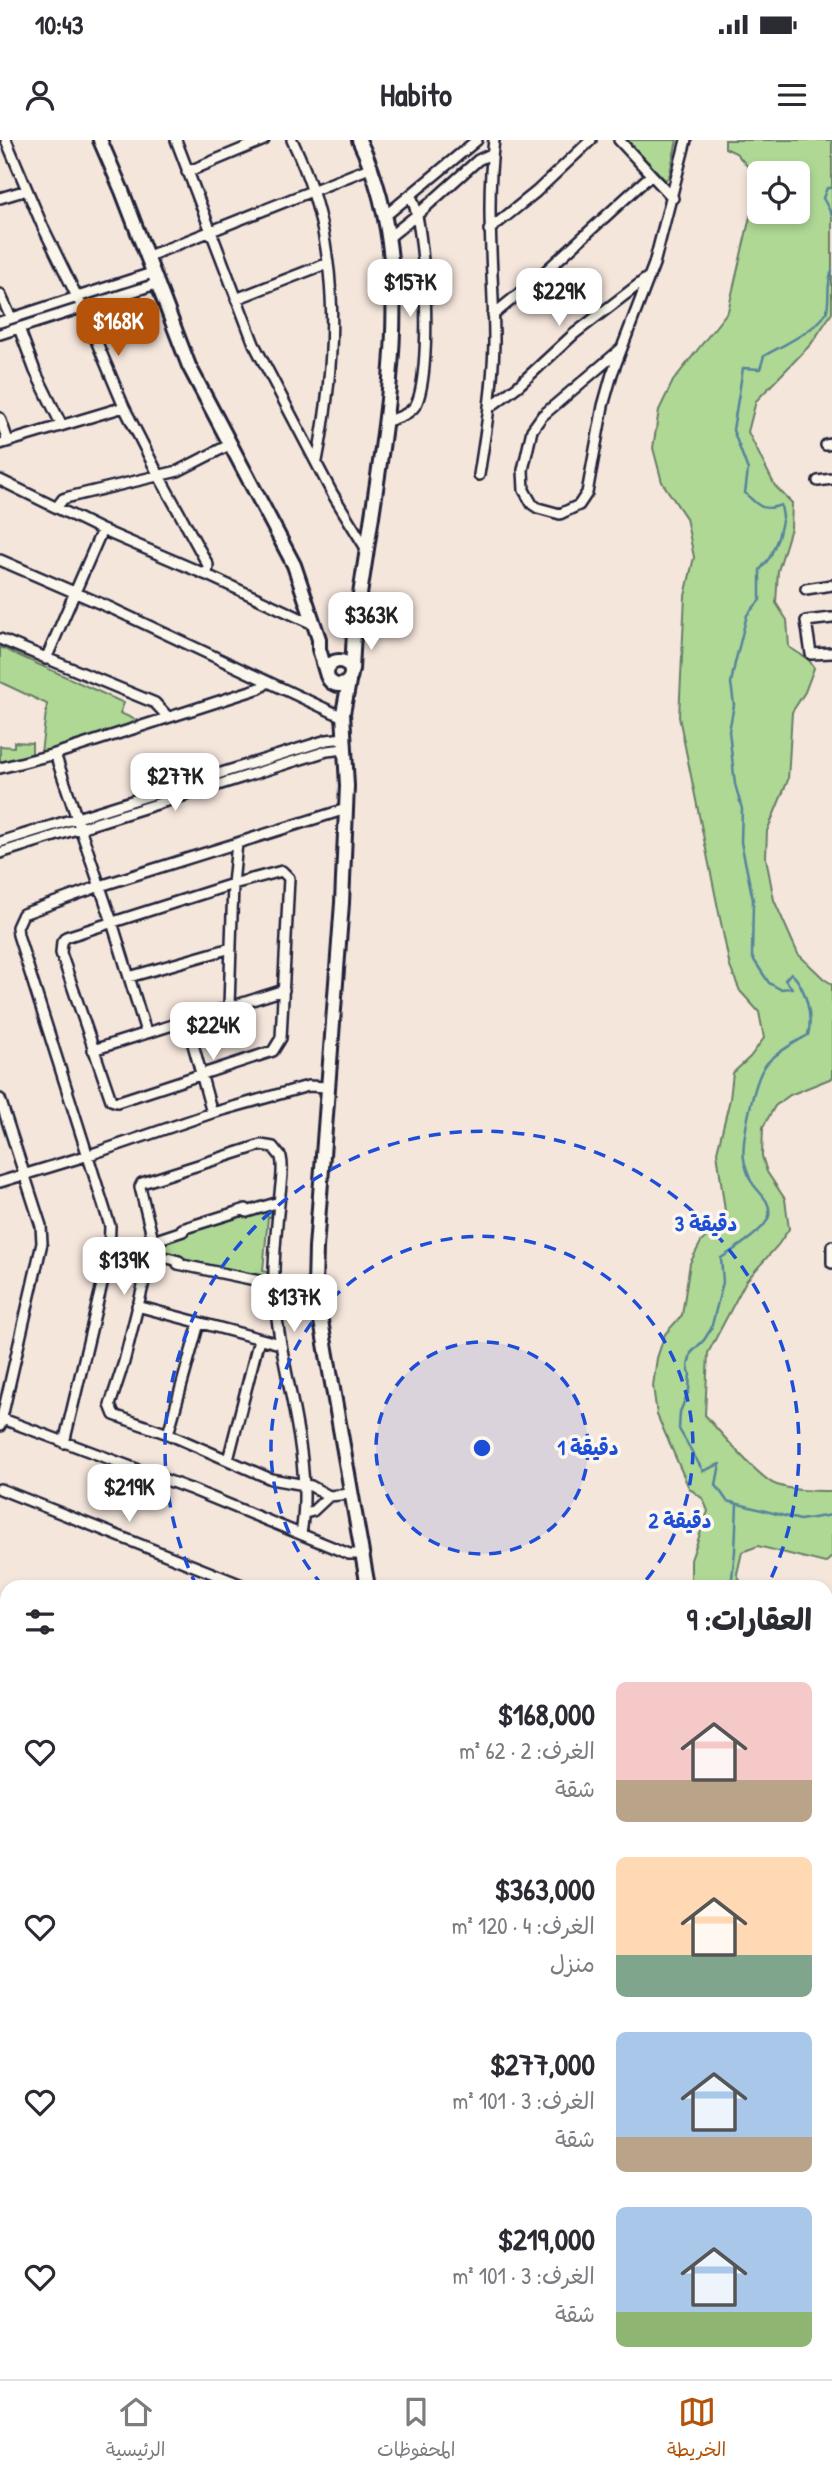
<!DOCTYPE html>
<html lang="ar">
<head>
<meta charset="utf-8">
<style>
	:root { --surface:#fff; --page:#f7f7f7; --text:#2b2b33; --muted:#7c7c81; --line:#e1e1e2; --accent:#b45309 }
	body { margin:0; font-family:"Patrick Hand","Playpen Sans Arabic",sans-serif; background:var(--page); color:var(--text); direction:rtl; height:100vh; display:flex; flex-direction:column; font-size:26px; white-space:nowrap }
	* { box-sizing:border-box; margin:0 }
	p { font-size:23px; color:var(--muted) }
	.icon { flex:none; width:38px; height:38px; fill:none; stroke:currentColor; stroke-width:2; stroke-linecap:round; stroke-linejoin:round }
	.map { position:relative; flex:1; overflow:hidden; direction:ltr }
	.details { position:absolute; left:0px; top:1440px; width:833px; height:800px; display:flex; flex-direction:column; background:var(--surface); border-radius:21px 21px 0 0; box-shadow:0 4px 10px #0003; direction:rtl }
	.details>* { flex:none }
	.controls { position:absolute; left:747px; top:21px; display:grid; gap:14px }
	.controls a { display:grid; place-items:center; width:63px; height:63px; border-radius:10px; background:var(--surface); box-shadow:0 4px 10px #0003; font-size:35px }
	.price { position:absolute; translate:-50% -60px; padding:0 16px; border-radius:14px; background:#fff; color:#222; font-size:23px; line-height:46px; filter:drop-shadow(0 2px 4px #0008) }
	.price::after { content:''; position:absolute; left:50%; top:42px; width:21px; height:16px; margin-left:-10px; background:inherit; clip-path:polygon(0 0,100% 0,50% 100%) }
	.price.current { background:var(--accent); color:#fff }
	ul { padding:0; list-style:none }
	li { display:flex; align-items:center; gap:21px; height:175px; padding:0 21px }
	li span { display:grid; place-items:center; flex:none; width:196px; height:140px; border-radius:10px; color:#555 }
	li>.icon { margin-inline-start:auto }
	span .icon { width:84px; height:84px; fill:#fffc; stroke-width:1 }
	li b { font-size:30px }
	h2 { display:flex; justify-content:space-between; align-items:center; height:84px; padding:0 21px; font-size:30px }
	.status { display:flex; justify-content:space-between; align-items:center; height:49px; padding:0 35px; background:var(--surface); direction:ltr }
	.status svg { height:19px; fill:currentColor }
	header { display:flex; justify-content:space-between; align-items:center; height:91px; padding:0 21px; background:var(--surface); font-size:32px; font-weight:700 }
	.tab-bar { display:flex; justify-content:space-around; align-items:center; height:98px; border-top:2px solid var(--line); background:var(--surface); font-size:19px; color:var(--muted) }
	.tab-bar a { display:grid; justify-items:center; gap:4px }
	.tab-bar .current { color:var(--accent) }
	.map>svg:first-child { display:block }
	.green { fill:#afd895; stroke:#687d68; stroke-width:2; fill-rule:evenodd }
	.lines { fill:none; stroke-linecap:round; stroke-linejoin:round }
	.stream { stroke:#57849b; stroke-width:2.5 }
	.street-casing { stroke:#22223b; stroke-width:14 }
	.secondary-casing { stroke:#22223b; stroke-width:18 }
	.street { stroke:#fbf7ec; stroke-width:9 }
	.secondary { stroke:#fbf7ec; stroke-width:12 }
	.ring { fill:none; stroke:#1d4ed8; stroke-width:3.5; stroke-dasharray:12 9 }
	.centre { fill:#1d4ed8; stroke:#fbf7ec; stroke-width:3.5 }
	.ring-label { font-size:21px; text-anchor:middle; font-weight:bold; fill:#1d4ed8; stroke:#fbf7ec; stroke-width:7; stroke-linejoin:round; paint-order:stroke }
</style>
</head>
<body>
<div class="status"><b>10:43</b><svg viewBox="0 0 49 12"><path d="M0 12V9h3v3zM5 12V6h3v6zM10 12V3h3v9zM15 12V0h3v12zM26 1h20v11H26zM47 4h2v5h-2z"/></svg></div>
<header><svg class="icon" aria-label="menu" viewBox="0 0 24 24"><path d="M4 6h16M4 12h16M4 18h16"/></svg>Habito<svg class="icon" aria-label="person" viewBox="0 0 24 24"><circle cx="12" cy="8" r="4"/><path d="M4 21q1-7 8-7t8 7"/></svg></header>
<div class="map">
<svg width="832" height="2239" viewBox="0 0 832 2239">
	<rect width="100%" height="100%" fill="#f5e6dc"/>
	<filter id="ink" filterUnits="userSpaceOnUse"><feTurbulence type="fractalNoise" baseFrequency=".0143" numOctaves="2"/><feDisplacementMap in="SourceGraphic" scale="14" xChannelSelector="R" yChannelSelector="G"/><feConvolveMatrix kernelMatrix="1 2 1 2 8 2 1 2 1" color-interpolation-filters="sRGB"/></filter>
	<g filter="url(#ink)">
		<!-- green -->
		<path class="green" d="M627,0h50l-8,37 -4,3z
			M725,0h107v173l-21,31 -55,57 -8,31 27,54 17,17 -1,25 -13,43 -2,32 11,17 2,27 20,13 5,8 -9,24 -13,20 -4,68 -21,51 -1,27 8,42 24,54 26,25 8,5v94l-42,17 -15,11 -12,21 -1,29 5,16 18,27 4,30 -11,16 -32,36 -38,72 -3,62c13,15 55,65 72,70 18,6 36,6 55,6v66l-7,6 -67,-17 -16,6 -5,22 6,13h-42l-10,-9v-18l17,-49 -5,-12 -14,-11 -32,-73 -4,-29 4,-28 8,-24 17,-19 8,-52 11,-21 16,-16 8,-15 -8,-59 13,-53 3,-26 17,-16 14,-19 -5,-26 -19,-21 -10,-24 -51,-250 6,-121 9,-39 -8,-39 -24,-36 -9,-34 6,-38 14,-29 55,-70 27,-116 -6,-27 -13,-15 -11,-5zM760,33h38v39h-38z
			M0,507l124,56 -4,10 21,9 -100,31 6,-49 -47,-22z
			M14,602l18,1v11l-32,11v-19l14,1z
			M272,1067l-1,10h-3l-5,54 4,1v7l-85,-17 -22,-9 2,-12 24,-7v-3l59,-19z"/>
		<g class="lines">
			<!-- stream -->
			<path class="stream" d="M832,48h-5l-4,10 9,17
				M832,131c-6,13 -2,26 -5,39 -4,17 -48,37 -63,46l-4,13 -17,-1 -10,62 15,40 -3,23c14,13 17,19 36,12l2,12 -5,21 -8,19 -10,13v30l-13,15 -12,48 -4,20 3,22 -5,26 6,53 7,25 -1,33 12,58 -1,57 17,26 11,6 12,-1 -7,-8 6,-7c15,14 22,43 17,62 -12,7 -35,19 -43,31 -11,14 -24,77 -21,93 1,7 4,14 6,20 6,13 22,20 19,37 -3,14 -36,34 -48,42l2,24 -12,47 -7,11 -13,13 -3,13 2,8 -1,16 -9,22 -1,17 24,42 17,-7 -4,21 11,16 73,19 32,-5
				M731,1447l4,-36 2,-47
				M826,2137l6,1
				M826,2190l6,1
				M796,2239l3,-6"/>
			<defs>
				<path id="street" d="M6,0l36,85 40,82 42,100 35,69 49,89 -1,10
					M176,0l78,204 78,149 35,57
					M292,0c50,102 46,213 25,321
					M619,0l54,58
					M187,32l77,-32
					M0,58l27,-8
					M385,76l92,-76
					M489,90l47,-38 55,-52
					M388,98l30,-24 60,-54 13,-6
					M146,117l226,-90
					M0,154l11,24
					M236,159l92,-36
					M493,175l44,-36 114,-104
					M0,182l152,-49
					M19,188l16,43 26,53
					M0,194l156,-50
					M621,209l-79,67 -10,14 -9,40 1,20 8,14 6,4 22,6 19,-9 8,-12 16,-87 9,-32 42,-110 32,-124
					M490,267l28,-21 56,-52 73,-56
					M0,278l8,23
					M387,281c10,-3 21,-6 28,-15 18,-28 11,-180 -4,-210
					M0,304l124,-37
					M826,305l6,-1
					M479,335c7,-44 14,-88 15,-132 0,-69 -9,-135 0,-203
					M0,340l102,50 105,45 108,50
					M818,341l14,-2
					M57,367l6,-8 6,-2 109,-26 51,-26
					M0,420l113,49 230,108
					M806,449l26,-4
					M832,478l-26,3 5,33 21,-1
					M0,499l155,64 13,14
					M46,519l56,-129
					M55,614l57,168 34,110
					M0,628l55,-14 205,-66 8,-6
					M0,702l327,-102 17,-2
					M0,713l327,-102 18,-2
					M282,731l7,7 -8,160 -8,13 -156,51 -6,-2 -50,-147 1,-11 4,-5 167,-53z
					M129,837l102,-29
					M229,866l4,-122 4,-41
					M186,879l26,94
					M93,910l191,-60
					M0,959l41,127 1,17 -42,183
					M0,1042l89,-27 123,-42 96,-27 20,1
					M153,1101l30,-10 -1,-2 64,-20 1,3 32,-10
					M832,1106v17
					M152,1114l27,7 -1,3 96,20
					M137,1166l143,38
					M0,1278l193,72 156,64h12
					M168,1294l31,-111
					M64,1303l45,-188 1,-29 -92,-291 -1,-8 6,-13 77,-28 246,-77
					M228,1320l31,-121
					M0,1349l247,98
					M305,1373l8,-2 16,-15
					M301,1394c14,-83 -24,-167 -27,-249 -1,-30 3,-61 6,-91 1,-12 4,-25 1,-37l-8,-10 -12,-2 -119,38 -2,4 12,49v14l-28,112 -14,43 4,10 54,19 103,45 40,7 18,10 22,-2
					M0,1546l7,2
					M0,1658l7,2
					M0,1709l7,2
					M0,1961l7,1
					M0,2102l7,-26
					M0,2110l7,2
					M0,2177l7,-29
					M262,2233l5,6
					M319,2233l1,6
					M401,2233l10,6
					M697,2233l2,6
					M615,2238l9,1
					M143,2239l14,-6
					M189,2239l9,-6
					M548,2239l3,-6"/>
				<path id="secondary" d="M100,0l22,51 67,175 105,199 25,74v10l8,27
					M327 533a12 12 0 1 1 24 0a12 12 0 1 1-24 0Z
					M352,530l2,-38c9,-55 17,-109 25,-163 16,-107 29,-229 -20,-329
					M349,542l-6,31 4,73 -5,117 -26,345 -1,39 53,300
					M0,1503l7,3
					M0,1517l7,2
					M826,1906l6,-2
					M826,1919l6,-3
					M0,2234l7,-3"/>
			</defs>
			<!-- street casing -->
			<use href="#street" class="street-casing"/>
			<!-- secondary casing -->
			<use href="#secondary" class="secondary-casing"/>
			<!-- street -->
			<use href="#street" class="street"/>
			<!-- secondary -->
			<use href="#secondary" class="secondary"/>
		</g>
	</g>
	<!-- distance rings -->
	<circle cx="482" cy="1308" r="106" fill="#1d4ed8" fill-opacity=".12"/>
	<g class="ring">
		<circle cx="482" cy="1308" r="106"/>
		<path d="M323 1446A211 211 0 1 1 641 1446"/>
		<path d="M197 1447A317 317 0 1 1 767 1447"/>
	</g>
	<circle cx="482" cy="1308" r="10" class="centre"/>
	<g class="ring-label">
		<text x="706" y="1091">3 دقيقة</text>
		<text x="588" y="1315">1 دقيقة</text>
		<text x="680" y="1388">2 دقيقة</text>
	</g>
</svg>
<div class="controls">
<a><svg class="icon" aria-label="locate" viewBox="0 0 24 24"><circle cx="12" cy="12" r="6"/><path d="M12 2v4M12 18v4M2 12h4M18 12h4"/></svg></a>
</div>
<b class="price" style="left:410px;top:179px">$157K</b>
<b class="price" style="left:559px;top:188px">$229K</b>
<b class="price current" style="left:118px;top:218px">$168K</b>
<b class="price" style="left:371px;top:512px">$363K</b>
<b class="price" style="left:175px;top:673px">$277K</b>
<b class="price" style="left:213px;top:922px">$224K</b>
<b class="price" style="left:124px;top:1157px">$139K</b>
<b class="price" style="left:294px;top:1194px">$137K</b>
<b class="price" style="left:129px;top:1384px">$219K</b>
<section class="details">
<h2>العقارات: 9<svg class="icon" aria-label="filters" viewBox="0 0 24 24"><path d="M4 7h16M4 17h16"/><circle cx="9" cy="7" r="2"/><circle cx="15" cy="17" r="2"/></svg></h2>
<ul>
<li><span style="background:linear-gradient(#f6c9c9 70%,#b9a48a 0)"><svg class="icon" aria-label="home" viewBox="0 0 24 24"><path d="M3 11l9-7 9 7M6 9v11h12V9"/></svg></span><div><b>$168,000</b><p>الغرف: 2 · 62 m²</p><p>شقة</p></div><svg class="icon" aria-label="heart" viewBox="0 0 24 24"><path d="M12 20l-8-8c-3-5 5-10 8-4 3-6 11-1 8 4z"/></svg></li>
<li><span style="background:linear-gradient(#ffd9b3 70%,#7fa58c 0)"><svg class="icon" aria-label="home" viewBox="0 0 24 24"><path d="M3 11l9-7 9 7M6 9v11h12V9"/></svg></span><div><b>$363,000</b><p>الغرف: 4 · 120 m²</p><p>منزل</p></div><svg class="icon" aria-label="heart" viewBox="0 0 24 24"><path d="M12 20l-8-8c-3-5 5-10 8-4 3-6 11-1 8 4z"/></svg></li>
<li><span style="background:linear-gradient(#a9c7e8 75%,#b9a48a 0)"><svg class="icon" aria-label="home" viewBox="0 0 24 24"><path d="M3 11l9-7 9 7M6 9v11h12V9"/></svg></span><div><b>$277,000</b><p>الغرف: 3 · 101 m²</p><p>شقة</p></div><svg class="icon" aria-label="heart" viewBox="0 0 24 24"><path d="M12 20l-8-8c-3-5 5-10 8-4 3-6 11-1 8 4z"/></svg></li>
<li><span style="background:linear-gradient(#a9c7e8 75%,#8fb573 0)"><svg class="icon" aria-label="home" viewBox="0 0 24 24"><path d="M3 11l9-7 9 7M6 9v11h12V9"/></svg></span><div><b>$219,000</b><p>الغرف: 3 · 101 m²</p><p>شقة</p></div><svg class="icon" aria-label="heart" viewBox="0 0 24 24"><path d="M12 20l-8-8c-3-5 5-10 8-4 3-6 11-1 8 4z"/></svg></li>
</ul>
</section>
</div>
<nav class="tab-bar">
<a class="current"><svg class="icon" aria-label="map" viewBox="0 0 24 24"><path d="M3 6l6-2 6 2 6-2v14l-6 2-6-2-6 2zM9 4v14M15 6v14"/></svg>الخريطة</a>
<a><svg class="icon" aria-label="saved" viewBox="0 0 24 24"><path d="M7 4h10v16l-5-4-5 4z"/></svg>المحفوظات</a>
<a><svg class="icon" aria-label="home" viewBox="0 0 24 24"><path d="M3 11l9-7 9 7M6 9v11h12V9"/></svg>الرئيسية</a>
</nav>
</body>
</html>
